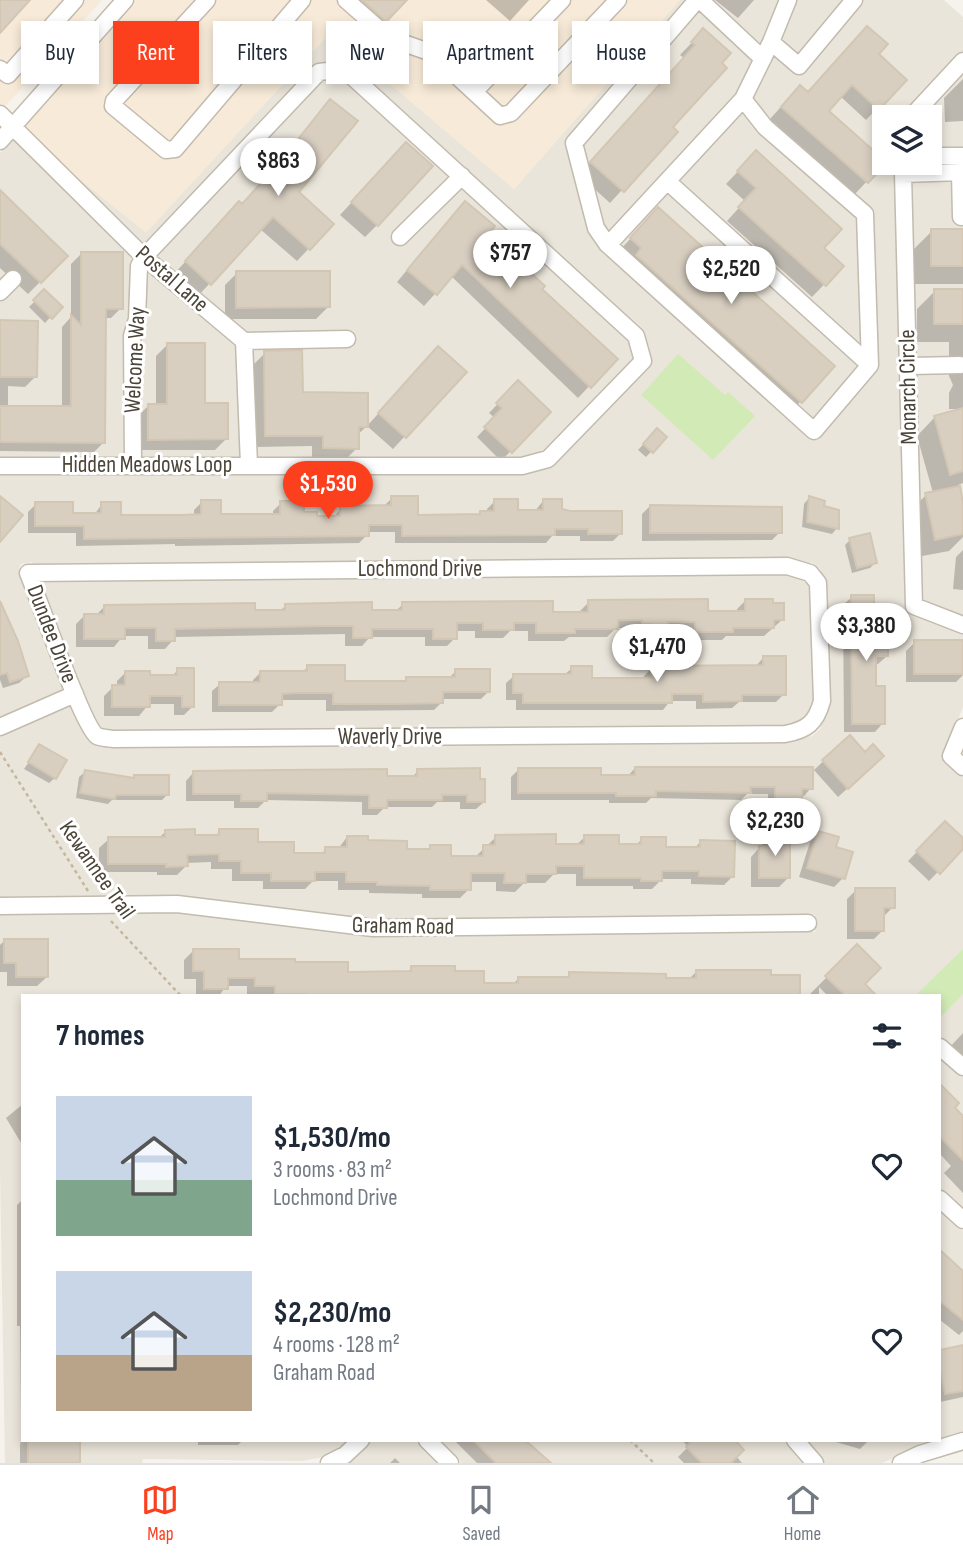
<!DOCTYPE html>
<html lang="en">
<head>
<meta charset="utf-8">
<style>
	:root { --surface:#fff; --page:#f2f2f3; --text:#1f2937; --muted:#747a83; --line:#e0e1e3; --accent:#fc3f1d }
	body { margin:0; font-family:"Sofia Sans Condensed",sans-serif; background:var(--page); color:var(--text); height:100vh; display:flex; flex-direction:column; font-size:26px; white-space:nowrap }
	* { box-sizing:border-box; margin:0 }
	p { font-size:23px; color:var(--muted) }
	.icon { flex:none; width:38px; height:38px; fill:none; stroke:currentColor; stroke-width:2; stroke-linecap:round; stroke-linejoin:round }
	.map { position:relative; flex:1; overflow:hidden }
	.panel { position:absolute; left:21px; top:994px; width:920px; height:448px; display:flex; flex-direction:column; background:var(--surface); border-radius:0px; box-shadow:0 4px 10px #0003 }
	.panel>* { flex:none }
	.guide { position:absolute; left:21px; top:21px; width:922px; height:63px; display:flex; gap:14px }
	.buttons { position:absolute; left:872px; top:105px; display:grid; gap:14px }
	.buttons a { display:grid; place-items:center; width:70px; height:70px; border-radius:0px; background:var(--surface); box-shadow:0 4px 10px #0003; font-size:35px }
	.price { position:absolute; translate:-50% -60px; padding:0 16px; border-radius:24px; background:#fff; color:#222; font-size:23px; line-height:46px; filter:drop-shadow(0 2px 4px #0008) }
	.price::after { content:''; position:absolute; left:50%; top:42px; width:21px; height:16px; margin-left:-10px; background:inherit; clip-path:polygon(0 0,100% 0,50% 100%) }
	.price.current { background:var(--accent); color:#fff }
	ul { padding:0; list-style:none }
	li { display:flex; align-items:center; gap:21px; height:175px; padding:0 35px }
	li span { display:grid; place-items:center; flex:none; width:196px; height:140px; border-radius:0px; color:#555 }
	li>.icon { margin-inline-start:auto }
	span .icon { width:84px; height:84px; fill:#fffc; stroke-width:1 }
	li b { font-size:30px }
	h2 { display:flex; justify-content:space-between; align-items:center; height:84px; padding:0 35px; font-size:30px }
	.chip { padding:0 24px; border-radius:0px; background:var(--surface); box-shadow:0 4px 10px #0003; font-size:24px; line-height:63px }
	.chip.current { background:var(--accent); color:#fff }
	.dock { display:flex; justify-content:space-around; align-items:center; height:98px; border-top:2px solid var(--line); background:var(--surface); font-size:19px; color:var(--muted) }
	.dock a { display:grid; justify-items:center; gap:4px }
	.dock .current { color:var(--accent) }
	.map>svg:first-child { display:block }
	.residential { fill:#eae5da; fill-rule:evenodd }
	.commercial { fill:#f7ead8 }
	.green { fill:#d2eab5 }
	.shadow { fill:#0003 }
	.building { fill:#d8cfc1; stroke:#d3c7b4; stroke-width:2 }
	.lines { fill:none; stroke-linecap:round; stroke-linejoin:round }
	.minor-casing { stroke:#c2bbae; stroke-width:19 }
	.path { stroke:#c4b79f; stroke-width:2.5; stroke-dasharray:3.5 3.5; stroke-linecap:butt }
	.minor { stroke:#fff; stroke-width:16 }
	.labels { text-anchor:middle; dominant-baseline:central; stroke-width:6; stroke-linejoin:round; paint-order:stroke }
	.street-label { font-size:23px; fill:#4b4439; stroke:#fff }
</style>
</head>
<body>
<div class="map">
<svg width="963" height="1463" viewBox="0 0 963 1463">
	<rect width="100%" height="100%" fill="#f6f3ec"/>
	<!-- residential -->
	<path class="residential" d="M680,0h264l19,17v147l-60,1 -7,9 10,432 5,8 52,20v73l-18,46 2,10 16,14v279l-23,-20v-40h-917v444h326l-8,8 -18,9 -21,4 -159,-2 -1,4h-137l-5,-294v-254l177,-3 196,24 442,-4v-17l-442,4 -196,-24 -177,3v-162l71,-31 13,27 9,11 20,5 674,-5 23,-8 1,2 9,-8 9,-25 -2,-110 -7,-25 -9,-7 -2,2 -23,-6 -753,6 -1,-2 -11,2 -2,4 2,13h3l41,109 -65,28v-565l14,-16 11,-3 121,98 184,-199 184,156zM884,117h45v46h-45z
		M963,181v435l-42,-16 -10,-418z
		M786,575l20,5 5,7 4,113 -3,12 -6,7 -21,7 -671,5 -13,-3 -5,-5 -56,-142z
		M940,1057l23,20v133l-23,-21z
		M940,1210l23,21v201l-23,7z
		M373,1440h42l24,23h-92z
		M438,1440h347l20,23h-343z
		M806,1440h130l-54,23h-57z"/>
	<!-- commercial -->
	<path class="commercial" d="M0,0h102l-102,112z
		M136,0h544l-166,189 -184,-156 -184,200 -126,-102z"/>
	<!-- green -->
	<path class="green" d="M678,354l47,41 3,-3 27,24 -42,44 -72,-65z
		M963,949v45l-23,24v-22h-25z"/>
	<!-- shadow -->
	<path class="shadow" d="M341,0h64l-29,29z
		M486,0h43l-19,21z
		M715,0h39l-16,18z
		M703,31l16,33 -49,64 5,4 -65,71 -31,-28 105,-117 -4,-3z
		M877,54l27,26 -38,40 -26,-24 -14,16 58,51 -29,31 -85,-75 18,-20 20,-5z
		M963,79v42l-18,1 -1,-24z
		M330,101l-33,91 35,32 -35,37 -37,-32 -62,67 -24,-22 53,-58 14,-10 27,-30z
		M394,156l-17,69 -12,12 -25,-22z
		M744,165l98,101 -30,31 -85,-76 18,-20 -19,-17z
		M0,195l66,61 -38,38 -28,-26z
		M454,214l33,20 53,55 75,70 -37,39 -127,-122 -27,30 -27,-24z
		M646,222l187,144 -44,48 -170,-163z
		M932,231h31v53h-49v-35z
		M81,254l40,54 -10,10h-7v124l-10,10 -94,-1v-129l35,55 -10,10 -17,-1v22h54v-81l9,-10v-53z
		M237,273l91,34 -12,12h-91v-34z
		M935,291h28v192l-5,2 5,26v26l-14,14 -32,6 -9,-44 18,-18 7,-2 -16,-57 18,-19 28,-8h-14v-16l4,-8 -4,-9v-34h-32v-33z
		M44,292l16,15 -15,16 -16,-16z
		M167,345l36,60 24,33 -12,12h-78v-33l11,-11 8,-1v-49z
		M265,353l36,41 65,33 -9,8v13l-11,11h-34v-13l-58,1v-83z
		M426,361l38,11 -71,77 -26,-23z
		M518,383l31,29 -48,49 -24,-24 18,-19 -6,-5z
		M651,436l14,1 -19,20 -8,-7z
		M392,498l24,19 62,-1 9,-3v-4l8,-8 21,10h19l8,-10 18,9 60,23 -8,8h-33v-5h-28l-6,7h-151v-11h-28v3l-8,8 -184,3v-2l-99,2v-13h-48v-21l8,-8 35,11h23l8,-11 18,13 74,-1v-6l8,-8 17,14h54v-5l8,-8 21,11 13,4h18l8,-10 43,-2z
		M809,498l28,30 -5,6 -30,-7 2,-23z
		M650,506l130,26 -8,8 -130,1v-27z
		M850,540l26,22 -6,6 -18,5 -7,-28z
		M963,550v40l-10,-1 3,-32z
		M852,597l21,40 14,19 -9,8h-3v23l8,36 -8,9h-31l-1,-127z
		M746,600l36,20 -18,16h-38l-4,4h-35v-10h-21l-9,11h-14v-9h-9v-4h-18l-9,9h-38l-5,4h-36v-10h-18l-7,7h-28v-7h-20v7l-8,8h-22v-9h-55l-8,9h-17v-12l-172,3v3l-8,9h-17v-13h-25l-9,11h-38v-23l9,-9h11l9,-9 174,6 7,-7 109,7 8,-8 177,10v-3l9,-9 118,10h30v-3z
		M0,601l27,75 -8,7 -16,5 -3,-8z
		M915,642h48v33l-7,7h-50v-31z
		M763,658l21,36 -8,8h-37l-7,6 -36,1v-8h-26l-7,9h-147v-10h-10v-17l8,-7h49l9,-8 19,11h53v-3l8,-8 103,-1z
		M308,667l36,15h59l3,-3h42l8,-8 33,20 -8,8h-39v3l-8,8 -108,1v-11h-46v4l-8,8h-60v-21l8,-7h33v-4l8,-8h41z
		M178,670l15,36 -9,9h-10v-11h-25l-10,12h-35v-20l9,-9h4v-6l9,-9 23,5h22z
		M849,737l24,28 -35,32 -24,-27z
		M40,746l15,32 -6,5 -25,-14z
		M635,768l176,20 -7,8h-3v3l-8,8h-25v-13h-21l-6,6 -90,-2 -5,5h-37v-3h-98v-23l7,-7 81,7h28z
		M418,771l66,31 -8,7h-16v-7h-23l-5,5h-47l-8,8h-15v-13l-96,-2 -8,8h-24v-7h-48v-20l7,-8 218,5z
		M85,772l46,8 4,-4 33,18 -6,6h-50l-4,4 -32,-6 3,-21z
		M945,823l18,17v6l-34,35 -21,-20z
		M166,831l27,6h21l6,-6 72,24h28l6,-6h12l9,-12 58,14h22l4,-4 19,10h25l21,-20 58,9h21l10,-9 32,9h18l7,-7 22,10h30l7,-8 32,35 -9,9 -33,-1v-5h-29l-10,10h-19v-3h-57v-12h-22l-9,9h-21l-9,9 -19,-1v-9h-27v7l-9,9h-38v-4l-53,-1v-3h-31v-9h-25l-8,8h-42v-8h-31v-12h-21v-7l-25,1v3l-9,9h-20v-3h-58v-24l10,-9h49z
		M819,833l24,45 -9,9 -35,-10 11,-35z
		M769,837l19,41 -9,9h-28v-30z
		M856,890l37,17 -10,10v13l-9,9h-27v-40z
		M4,941l43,36 -10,9h-30v-14h-7v-27z
		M857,947l6,37 5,12h-40l-9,-9v9h-11z
		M193,951l44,9 56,4 54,9h60l5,-6 41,6 30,11h30l5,-5h47l5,-5 118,6 9,-9 72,6 29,19h-531l-20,-1v-9h-21l-7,10h-23v-17h-12v-19z
		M963,1033v29l-15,-13z
		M940,1086l17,17 -5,5 11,11v74l-19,-20 7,-7 -11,-12z
		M23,1104v42l-17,-28z
		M23,1199v213h-2l-1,-86h-3v-121z
		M940,1253l23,20v58l-4,4 -19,-15z
		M963,1347v50l-23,5v-50z
		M23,1440h55v23h-58v-20z
		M198,1440h45l-5,5h-40z
		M454,1440h70l24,23h-71z
		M682,1440h50l4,16 6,7h-58l-6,-6 10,-10z
		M829,1440h40l-9,9z
		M395,1458l5,5h-10z"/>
	<!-- building -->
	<path class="building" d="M0,0h30l-30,33z
		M362,0h45l-21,22z
		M867,26l21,18 -9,10 28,26 -28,30 -27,-25 -23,26 55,49v3h3l-19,20 -87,-76 19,-22 8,7z
		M703,28l28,25 -9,10 5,5 -54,59 5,5 -54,60 -34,-30 105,-117 -4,-3z
		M330,99l28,22 -59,71 35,32 -24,26 -37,-33 -62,68 -26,-24 54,-60 3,3 38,-42z
		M406,142l27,24 -55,60 -27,-24z
		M756,150l86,79 -18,19 20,18 -18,20 -88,-79 18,-19 -19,-17z
		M0,190l68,66 -27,27 -41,-39z
		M465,201l30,25 -6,8 56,52 -3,3 76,70 -27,29 -129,-123 -25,30 -30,-25z
		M658,207l177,159 -33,37 -166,-148 5,-7 -11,-10z
		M931,229h32v37h-32z
		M81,252h42v57h-17l-1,134 -105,-1v-36h71v-91l10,10z
		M236,271h94v36l-94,1z
		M44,289l19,18 -11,12 -19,-19z
		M934,289h29v35h-29z
		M0,320l38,1 -1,56h-37z
		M167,343h38v60h23v36l-80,1v-36h19z
		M438,346l29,26 -61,66 -28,-25z
		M302,350l1,42 65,1v34h-9v22l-36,-1v-12h-58l-1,-85z
		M518,380l33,32 -39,41 -28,-26 18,-19 -6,-5z
		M963,408v63l-13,4 -16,-59z
		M657,428l10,9 -14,16 -10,-9z
		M960,486l3,17v31l-28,6 -10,-47z
		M0,496l23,19 -23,27z
		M391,496h27v19l62,-1v-3h14v-12h24v11h25v-11h19v10l8,2h52v23h-34v-5h-33v6l-153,1v-11h-33v11l-285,3v-13h-49v-24h38v11h28v-11h20v13h61l19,-1v-14h20v14h59v-13h24v11h13v4h23v-10l51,-1z
		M809,496l16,5 -1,5 15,4v19l-32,-7z
		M650,505l132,2v26h-132z
		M870,533l7,30 -20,5 -8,-30z
		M851,595h23v41h14v20h-12v30h9v38h-33z
		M708,599v12h37v-12h28v4h11v17h-10v8h-41v4h-38v-10h-27v11h-17v-9h-9v-4h-24v9h-43v4h-39v-10h-22v7h-31v-7h-26v16h-24v-10h-61v9h-19v-12h-31l-147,3v12h-19v-13h-31v11h-41v-25h20v-9l151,-2v7h30v-6l87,-2v8h30v-8l151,-1v11h35v-12z
		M0,601l18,40 11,35 -19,6 -3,-9 -7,2z
		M914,640h49v34h-49z
		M763,656h23v39h-44v6l-39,1v-8h-31v9h-149v-10h-10v-19h58v-8h21v12h59v-12l112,-1z
		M307,665h38v16h61v-4h49v-8h35v23h-47v11l-48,1h-62v-11h-39l-12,1v11h-63v-23h41v-11h47z
		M177,668h17v39h-12v-11h-32v11h-38v-22h13v-14h25v4h27z
		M850,735l15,17 8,-8 11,12 -36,33 -26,-29z
		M39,744l28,16 -11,19 -28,-17z
		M635,767h178v22h-11v11h-27v-13h-25l1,6 -95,-2v5h-40v-3h-98v-25h83v7h34z
		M480,768v11h5v23h-18v-7h-25v5h-55v8h-18v-13l-102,-2v8h-26v-7h-48v-23l194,-2v7h30v-7z
		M85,770l49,8v-3h35v20h-53l-1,4 -35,-6z
		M945,821l18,17v11l-23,25 -24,-23z
		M195,829v6h24v-6h39v13h36v11h31v-6h22v-11h21v4l39,1v8h23v-4h21v11h32v-11h12v-10l61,-1v10h28v-9h35v9h22v-7h25v10h34v-7l35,1 -1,36 -35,-1v-5h-37v10h-21v-3h-57v-12h-28v8h-30v9h-22l1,-10h-34v17h-41v-4l-53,-1v-3h-31v-10h-31v9h-44v-8h-30v-12h-22v-7l-32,1 1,11 -22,1v-3h-58v-27h57v-7z
		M818,831l21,6 -3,10 17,5 -8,27 -38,-11z
		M768,835h22v43h-31v-32h9z
		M855,888h40v20h-11v23h-29z
		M4,939h44v38h-32v-14h-12z
		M857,944l24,24 -16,16 12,12h-31l-21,-20z
		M193,949h46v10h56v3h53v10l63,-1v-5h44v5h29v12h34v-6h51v-5l97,2v4h30v-8h75v5h29v21h-494v-2h-31v-8h-20v-8h-27v11h-24v-18h-11z
		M940,1084l19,19 -4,5 8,8v44l-23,-23z
		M940,1250l23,21v49l-23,-19z
		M963,1345v46l-18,3 -5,-25v-19z
		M28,1440h52v23h-52z
		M473,1440h52l26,23h-55z
		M692,1440h43l9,10 -13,13h-29l-16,-16z"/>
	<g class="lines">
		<defs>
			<path id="minor" d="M207,0l-93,101 -1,5 53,44 9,-1 127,-149
				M346,0l43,38 43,15 68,63 11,-3 107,-113
				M697,0l-123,143 22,85 11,16 207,187 56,-66 -5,-151 -100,-87 -22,-28 28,-57 17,-42
				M700,0l63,59
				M771,42l28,24 55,-66
				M0,69l8,6 67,-75
				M475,91l87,-91
				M0,114l144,143 100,84 5,124
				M911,117l52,-56
				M0,141l125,-141
				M929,156h34
				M960,172l1,45
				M963,172l-60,2 11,432 49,19
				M667,181l203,184
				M400,237l62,-61
				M608,245l135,-146
				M0,292l13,-13
				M244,341l103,-2
				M908,366l52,-1
				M0,466h522l26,-7 95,-98 -7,-25 -292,-267 -25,3 -175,185 -5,9 -2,53 -5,17 1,128
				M787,566l23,7 8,10 4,118c-6,22 -15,29 -37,33l-672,5c-5,-1 -12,-1 -16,-3 -14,-9 -59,-139 -69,-163z
				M0,727l75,-33
				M963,727l-12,29 12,11
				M0,906l177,-2 196,24 435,-5
				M940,1047l23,20
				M940,1199l23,21
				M427,1440l23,23
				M795,1440l20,23
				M329,1463l16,-8 16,-15
				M901,1463l19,-9 43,-13"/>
		</defs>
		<!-- minor casing -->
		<use href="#minor" class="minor-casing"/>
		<!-- path -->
		<path class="path" d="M0,752l88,139
			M111,921l70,75
			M630,1440l24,23"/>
		<!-- minor -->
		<use href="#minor" class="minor"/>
	</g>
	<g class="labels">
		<!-- street labels -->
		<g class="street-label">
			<text transform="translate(172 279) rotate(41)">Postal Lane</text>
			<text transform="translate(135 360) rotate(-87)">Welcome Way</text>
			<text transform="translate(908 387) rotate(-91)">Monarch Circle</text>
			<text x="147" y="465">Hidden Meadows Loop</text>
			<text x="420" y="569">Lochmond Drive</text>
			<text transform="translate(52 634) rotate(69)">Dundee Drive</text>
			<text x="390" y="737">Waverly Drive</text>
			<text transform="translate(97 870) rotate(55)">Kewannee Trail</text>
			<text transform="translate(403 926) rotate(1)">Graham Road</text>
		</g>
	</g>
</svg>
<div class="buttons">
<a><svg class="icon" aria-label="layers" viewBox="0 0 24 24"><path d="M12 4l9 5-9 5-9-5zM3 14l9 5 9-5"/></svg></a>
</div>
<b class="price" style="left:278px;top:198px">$863</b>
<b class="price" style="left:510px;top:290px">$757</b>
<b class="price" style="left:731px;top:306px">$2,520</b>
<b class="price current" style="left:328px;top:521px">$1,530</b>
<b class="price" style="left:866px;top:663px">$3,380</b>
<b class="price" style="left:657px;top:684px">$1,470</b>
<b class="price" style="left:775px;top:858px">$2,230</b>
<div class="guide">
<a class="chip">Buy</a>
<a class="chip current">Rent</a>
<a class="chip">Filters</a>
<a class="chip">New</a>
<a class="chip">Apartment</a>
<a class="chip">House</a>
</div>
<section class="panel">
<h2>7 homes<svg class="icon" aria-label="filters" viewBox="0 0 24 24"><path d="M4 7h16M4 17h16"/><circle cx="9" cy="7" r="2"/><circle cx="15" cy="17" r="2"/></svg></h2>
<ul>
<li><span style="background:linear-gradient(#c9d6e8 60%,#7fa58c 0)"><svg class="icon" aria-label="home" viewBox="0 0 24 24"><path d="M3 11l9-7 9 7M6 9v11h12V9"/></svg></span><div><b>$1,530/mo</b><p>3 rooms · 83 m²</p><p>Lochmond Drive</p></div><svg class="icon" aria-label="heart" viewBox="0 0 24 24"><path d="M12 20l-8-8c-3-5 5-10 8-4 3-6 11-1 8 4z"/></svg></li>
<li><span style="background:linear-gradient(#c9d6e8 60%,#b9a48a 0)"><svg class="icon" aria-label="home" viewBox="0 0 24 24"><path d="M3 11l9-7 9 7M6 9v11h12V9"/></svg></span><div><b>$2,230/mo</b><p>4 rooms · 128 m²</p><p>Graham Road</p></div><svg class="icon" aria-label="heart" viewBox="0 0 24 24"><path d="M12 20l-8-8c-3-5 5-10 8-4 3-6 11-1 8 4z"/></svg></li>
</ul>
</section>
</div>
<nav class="dock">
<a class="current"><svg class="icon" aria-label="map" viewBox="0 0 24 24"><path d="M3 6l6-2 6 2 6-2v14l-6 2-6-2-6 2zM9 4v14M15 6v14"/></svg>Map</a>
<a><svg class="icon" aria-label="saved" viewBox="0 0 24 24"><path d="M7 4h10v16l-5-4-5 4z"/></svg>Saved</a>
<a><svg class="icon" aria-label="home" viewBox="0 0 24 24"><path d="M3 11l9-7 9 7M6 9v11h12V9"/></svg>Home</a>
</nav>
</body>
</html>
